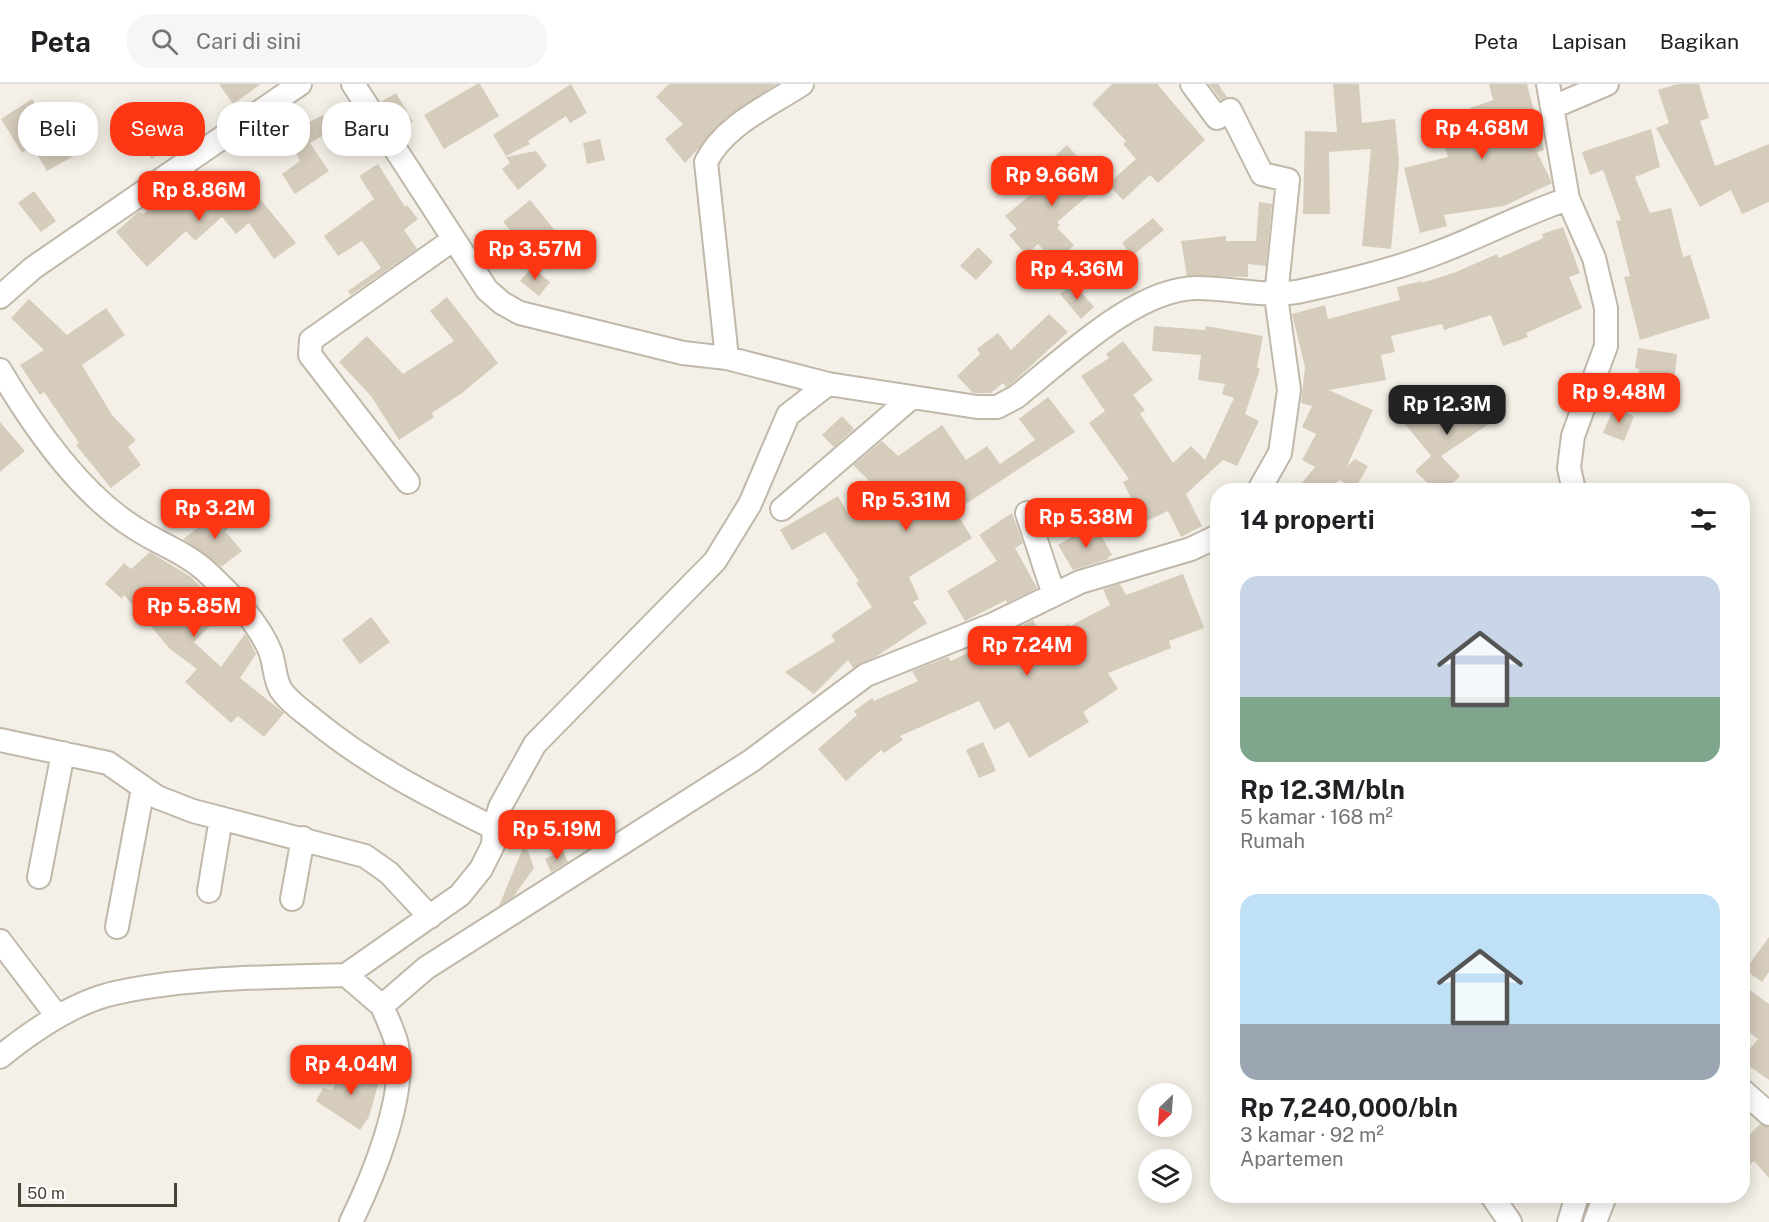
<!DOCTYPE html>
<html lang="id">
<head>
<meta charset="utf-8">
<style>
	:root { --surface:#fff; --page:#f6f6f6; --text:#202124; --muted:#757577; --line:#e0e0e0; --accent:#ff3613 }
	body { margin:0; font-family:"Public Sans",sans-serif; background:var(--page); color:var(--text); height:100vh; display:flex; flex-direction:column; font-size:22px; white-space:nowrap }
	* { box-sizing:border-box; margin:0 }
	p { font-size:20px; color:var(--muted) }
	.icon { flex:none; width:33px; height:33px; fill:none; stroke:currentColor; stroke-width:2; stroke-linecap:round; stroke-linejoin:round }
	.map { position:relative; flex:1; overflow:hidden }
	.side { position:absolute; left:1210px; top:399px; width:540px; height:720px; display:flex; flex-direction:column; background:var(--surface); border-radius:24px; box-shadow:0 3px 15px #0003 }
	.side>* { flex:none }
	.hud { position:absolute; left:18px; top:18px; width:570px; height:54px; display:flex; gap:12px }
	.needle { width:39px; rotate:205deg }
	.controls { position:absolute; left:1138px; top:999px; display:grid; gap:12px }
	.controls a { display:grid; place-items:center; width:54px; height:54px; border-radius:50%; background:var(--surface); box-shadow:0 3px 15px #0003; font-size:30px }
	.scale { position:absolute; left:18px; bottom:15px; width:159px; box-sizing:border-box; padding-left:6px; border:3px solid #474136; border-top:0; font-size:16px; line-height:21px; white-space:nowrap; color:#474136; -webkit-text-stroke:4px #fff; paint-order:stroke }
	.price { position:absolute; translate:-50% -51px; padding:0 14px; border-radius:12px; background:var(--accent); color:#fff; font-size:20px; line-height:39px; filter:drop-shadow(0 2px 3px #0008) }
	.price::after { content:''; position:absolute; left:50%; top:36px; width:18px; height:14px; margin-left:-9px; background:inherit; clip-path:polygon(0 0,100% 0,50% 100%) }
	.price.selected { background:#222; color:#fff }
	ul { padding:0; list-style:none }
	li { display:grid; align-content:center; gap:12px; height:318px; padding:0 30px }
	li span { display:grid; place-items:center; height:186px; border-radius:18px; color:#555 }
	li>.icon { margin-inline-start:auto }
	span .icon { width:108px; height:108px; fill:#fffc; stroke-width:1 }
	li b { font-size:26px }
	h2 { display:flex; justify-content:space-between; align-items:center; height:72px; padding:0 30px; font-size:26px }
	.chip { padding:0 21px; border-radius:24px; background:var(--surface); box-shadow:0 3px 15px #0003; font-size:21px; line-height:54px }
	.chip.selected { background:var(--accent); color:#fff }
	header { display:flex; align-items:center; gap:36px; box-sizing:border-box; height:84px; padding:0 30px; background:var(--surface); border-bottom:2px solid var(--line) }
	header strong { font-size:28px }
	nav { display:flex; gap:33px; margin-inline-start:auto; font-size:21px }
	.search { width:420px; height:54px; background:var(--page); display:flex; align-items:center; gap:15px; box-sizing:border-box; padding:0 21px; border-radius:24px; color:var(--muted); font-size:22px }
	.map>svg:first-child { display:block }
	.building { fill:#d6ccbc }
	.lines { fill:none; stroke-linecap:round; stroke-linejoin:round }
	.minor-casing { stroke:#c0b8a9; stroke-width:26 }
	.minor { stroke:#fff; stroke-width:22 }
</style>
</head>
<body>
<header>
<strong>Peta</strong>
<div class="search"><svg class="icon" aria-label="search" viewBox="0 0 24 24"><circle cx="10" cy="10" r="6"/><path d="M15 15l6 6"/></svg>Cari di sini</div>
<nav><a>Peta</a><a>Lapisan</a><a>Bagikan</a></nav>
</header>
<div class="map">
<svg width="1769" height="1138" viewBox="0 0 1769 1138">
	<rect width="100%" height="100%" fill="#f4f0e7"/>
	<!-- building -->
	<path class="building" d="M219,0h42l-28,20z
		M477,0h3l19,32 -55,33 -20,-34z
		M571,0l16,29 -17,10 -4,-7 -38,25 2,3 -24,12 -13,-21z
		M669,0h107l-49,33 -42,46 -20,-24 18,-15 -27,-27z
		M1112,0h45l48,56 -47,43 -8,-8 -27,25 -15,-16 28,-25 -13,-15 3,-3 -34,-37z
		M1209,0h9l9,13 -6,3z
		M1333,0h26l3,39 33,-4 4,43 -8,87 -29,-3 9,-97 -42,3 1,62h-27l2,-83 32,1z
		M1489,0h38l17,66 -7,2 15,31 -48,23 -60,9 3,11 -27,7 -16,-65 44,-11 -10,-33 34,-10 -2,-6 23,-8z
		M1677,0h22l10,34 -9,3 15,45 54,-22v58l-27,12 -11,-24 -31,17 -44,-79 13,-5 -11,-33z
		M396,9l17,29 -14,8 -18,-28z
		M32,15l27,40 8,-5 12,19 -32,18 -15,-25 -10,7 -21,-34z
		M287,26l12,17 24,-12 8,16 -21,12 19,28 -34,23 -13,-20 18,-13 -23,-45z
		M149,37l20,25 -17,13 -20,-25z
		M1651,45l9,38 -25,10 15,36 21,-5 12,49 7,-2 20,63 -70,22 -16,-63 6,-1 -14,-55 5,-1 -18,-50 -13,5 -8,-23z
		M600,55l5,21 -18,4 -4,-21z
		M1067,61l35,39 -45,38 3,3 -3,3 17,17 -18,18 -18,-19 -12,11 -17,-20 8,-6 -12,-13 57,-48 -9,-10z
		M536,67l11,15 -29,24 -16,-21 8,-6 -4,-6z
		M378,80l27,43 2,-2 11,14 -14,11 13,19 -66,46 -3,-4 33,-23 -19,-27 -24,15 -14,-20 50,-37 -15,-23z
		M212,97l25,30 20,-16 39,48 -22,16 -25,-36 -13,11 -14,-17 -27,24 -9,-10 -39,36 -31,-35 23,-21 4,3 43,-32 9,13z
		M34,107l22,30 -15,11 -23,-29z
		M530,116l27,33 -26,22 -28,-33z
		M1259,118l13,2 -6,62 -18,-2v13l-61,-1 -6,-35 45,-5v5h30z
		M1153,134l11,12 -32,26 -10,-13z
		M1563,143l17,46 -11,4 13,31 -56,25 2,4 -25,9 -12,-31 -47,15 -2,-6 -51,12 4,16 -14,3 5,25 -57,10 44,20 -26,56 8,-7 13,7 -13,23 -16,-9 -9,10h-34l19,-23 -13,-7 14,-26 -14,-7 10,-21 -11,-3 4,-36 -13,-53 33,-9 3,14 72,-19 -3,-13 25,-6v2l34,-11 41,-18 2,4 44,-20 -1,-4z
		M978,163l15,15 -17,18 -16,-14z
		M532,183l18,15 -11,14 -19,-15z
		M1073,199l21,24 -13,12 -21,-25z
		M447,213l51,66 -36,30 -30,20 2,4 -35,23 -28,-44 -32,-34 28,-26 36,38 51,-33 -24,-30z
		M29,215l38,36 39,-27 19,27 -43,30 30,50 24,25 -8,7 13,18 -30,23 -35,-43 3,-2 -35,-51 -4,3 -20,-30 24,-15 -33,-32z
		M1049,230l19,18 -59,54 -3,1 -3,-4 -12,10h-18l-16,-17 23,-22 -3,-5 21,-16 13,17z
		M1154,242l51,4 1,-4 57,10 -6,31 3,2 -15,45 14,7 -22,45 -14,-6 -37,34 16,32 -21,11 -13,-26 -25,12 -20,-41 6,-3 -40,-56 16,-12 -24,-35 28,-18 -3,-4 17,-13 30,39 -20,15 12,15 -5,4 33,49 18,-17 14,14 29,-62 -12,-4 3,-10 -27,-4 3,-25 -49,-4z
		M1638,264l39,6 -2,20 -10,-1 -4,29 -26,-4 4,-29 -4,-1z
		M1476,306l19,30 -54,36 19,20 -14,14h-11l-20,-19 16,-15 -29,-36 19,-15 12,14z
		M1048,313l27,35 -120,79 17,27 -63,39 10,22 -6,3 14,21 -50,33 -24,12 -5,-8 -34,34 -29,-22 50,-31 -4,-6 41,-28 -16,-24 3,-2 -34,-49 -33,18 -12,-20 58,-34 12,21 35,-21 -32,-31 29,-24 16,15 44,-31 24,35 21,-14 13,18 35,-24 -16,-21z
		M1614,323l20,9 -10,25 -21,-8z
		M842,332l12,13 -20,18 -12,-12z
		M0,338l25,29 -25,21z
		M220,427l11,15 -6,5 17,20 -21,16 -38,-28z
		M1012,429l11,30 -8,5 22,40 -30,15 -1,-3 -41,21 -18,-30 50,-30 -18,-26z
		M1095,440l17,31 -4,2 1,2 -36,11 -15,-25z
		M150,468l41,25 34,34 -31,31 27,25 24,-33 2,2 9,18 -16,24 44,35 -20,24 -26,-21 -7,7 -46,-41 12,-13 -27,-20 -46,-54 -2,4 -17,-15 19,-21 7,6z
		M1183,490l21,54 -35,13 2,7 -63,25 10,16 -35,23 6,10 -60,36 -20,-36 -15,8 -15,-29 -79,35 3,4 -19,13 -3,-3 -35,31 -28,-32 39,-34 -3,-4 18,-13 2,3 44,-20 -6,-10 36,-14 3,4 25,-12 1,4 46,-21 -3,-5 13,-7 10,20 25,-16 2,2 40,-21 -7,-16 17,-5 6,11z
		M371,533l19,25 -30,22 -18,-24z
		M983,658l13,29 -17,7 -13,-28z
		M525,759l9,25 -20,28 -15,10z
		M563,767l5,11 -17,10 -6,-13z
		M1769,853v35l-7,10 -17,-12z
		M1743,901l26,19v76l-26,-18v-5l15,-18 -15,-11z
		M349,978l30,19 -10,36 -9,13 -44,-29 7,-13 9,2z
		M1760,1040l9,3v51l-15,-17 -3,3 -8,-8v-15z"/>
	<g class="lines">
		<defs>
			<path id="minor" d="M353,0l134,206 15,13 18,10 163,40 44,5 101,26 149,23h20l19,-10c47,-37 120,-109 181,-109 37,0 72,11 109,2 41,-9 97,-23 136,-39 42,-16 83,-38 126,-52
				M1192,0l25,34 13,-8 32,64 26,6 -12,116 13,94 -9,63 -21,37
				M1548,0l20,115 26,59 12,50v38l-33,90 -4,32 5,22
				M1553,23l54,-23
				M0,213l33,-29 267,-184
				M727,274l-21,-196c18,-37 63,-56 96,-78
				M0,286c33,56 79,123 135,158 24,16 52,25 73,45 24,23 49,47 62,78 5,12 4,28 11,39 8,12 23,22 34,31 55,45 116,76 179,107
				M828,300l-40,31 -38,89 -35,57 -180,183 -35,63 -6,21 -1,17 -12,24 -21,26 -114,80 36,31 44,-38 325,-207 115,-86 128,-51 86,-42 111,-33 27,-13
				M408,398l-98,-127 1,-15 143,-101
				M782,425l129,-111
				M1027,429l27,82
				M0,656l108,23 49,34 36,14 172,45 24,17 41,44
				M39,793l24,-124
				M209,807l12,-73
				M292,815l11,-61
				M117,843l26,-139
				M0,857l57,75
				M0,973c32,-26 68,-51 107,-62 70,-18 166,-18 239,-20
				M1743,1007l26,23
				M1492,1112l18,26
				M351,1138c22,-45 56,-127 46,-177 -3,-13 -10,-27 -15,-39
				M1569,1138l8,-26
				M1595,1138l10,-26"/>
		</defs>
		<!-- minor casing -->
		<use href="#minor" class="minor-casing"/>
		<!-- minor -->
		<use href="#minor" class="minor"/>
	</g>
</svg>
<div class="controls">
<a><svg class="needle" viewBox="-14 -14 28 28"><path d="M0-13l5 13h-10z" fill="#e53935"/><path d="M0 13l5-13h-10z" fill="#757577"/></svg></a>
<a><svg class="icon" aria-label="layers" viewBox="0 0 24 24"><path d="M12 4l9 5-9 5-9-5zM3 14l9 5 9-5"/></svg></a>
</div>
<div class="scale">50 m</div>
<b class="price" style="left:1482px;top:76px">Rp 4.68M</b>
<b class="price" style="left:1052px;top:123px">Rp 9.66M</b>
<b class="price" style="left:199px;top:138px">Rp 8.86M</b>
<b class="price" style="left:535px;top:197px">Rp 3.57M</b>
<b class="price" style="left:1077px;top:217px">Rp 4.36M</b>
<b class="price" style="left:1619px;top:340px">Rp 9.48M</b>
<b class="price selected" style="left:1447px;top:352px">Rp 12.3M</b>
<b class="price" style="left:906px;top:448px">Rp 5.31M</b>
<b class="price" style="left:215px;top:456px">Rp 3.2M</b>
<b class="price" style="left:1086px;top:465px">Rp 5.38M</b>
<b class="price" style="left:194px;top:554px">Rp 5.85M</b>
<b class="price" style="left:1027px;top:593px">Rp 7.24M</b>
<b class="price" style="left:557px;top:777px">Rp 5.19M</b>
<b class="price" style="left:351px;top:1012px">Rp 4.04M</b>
<div class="hud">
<a class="chip">Beli</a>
<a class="chip selected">Sewa</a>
<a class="chip">Filter</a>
<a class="chip">Baru</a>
</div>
<section class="side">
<h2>14 properti<svg class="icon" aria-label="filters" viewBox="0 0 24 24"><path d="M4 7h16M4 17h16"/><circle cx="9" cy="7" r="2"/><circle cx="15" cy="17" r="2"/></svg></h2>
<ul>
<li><span style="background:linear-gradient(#c9d6e8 65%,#7fa58c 0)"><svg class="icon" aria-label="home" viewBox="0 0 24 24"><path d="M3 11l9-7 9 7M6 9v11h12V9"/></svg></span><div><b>Rp 12.3M/bln</b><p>5 kamar · 168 m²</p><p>Rumah</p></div></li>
<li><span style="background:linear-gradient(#bfe0f5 70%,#9aa5b1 0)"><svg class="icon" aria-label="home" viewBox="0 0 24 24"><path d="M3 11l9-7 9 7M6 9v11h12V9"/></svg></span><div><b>Rp 7,240,000/bln</b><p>3 kamar · 92 m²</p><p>Apartemen</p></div></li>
</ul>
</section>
</div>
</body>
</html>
